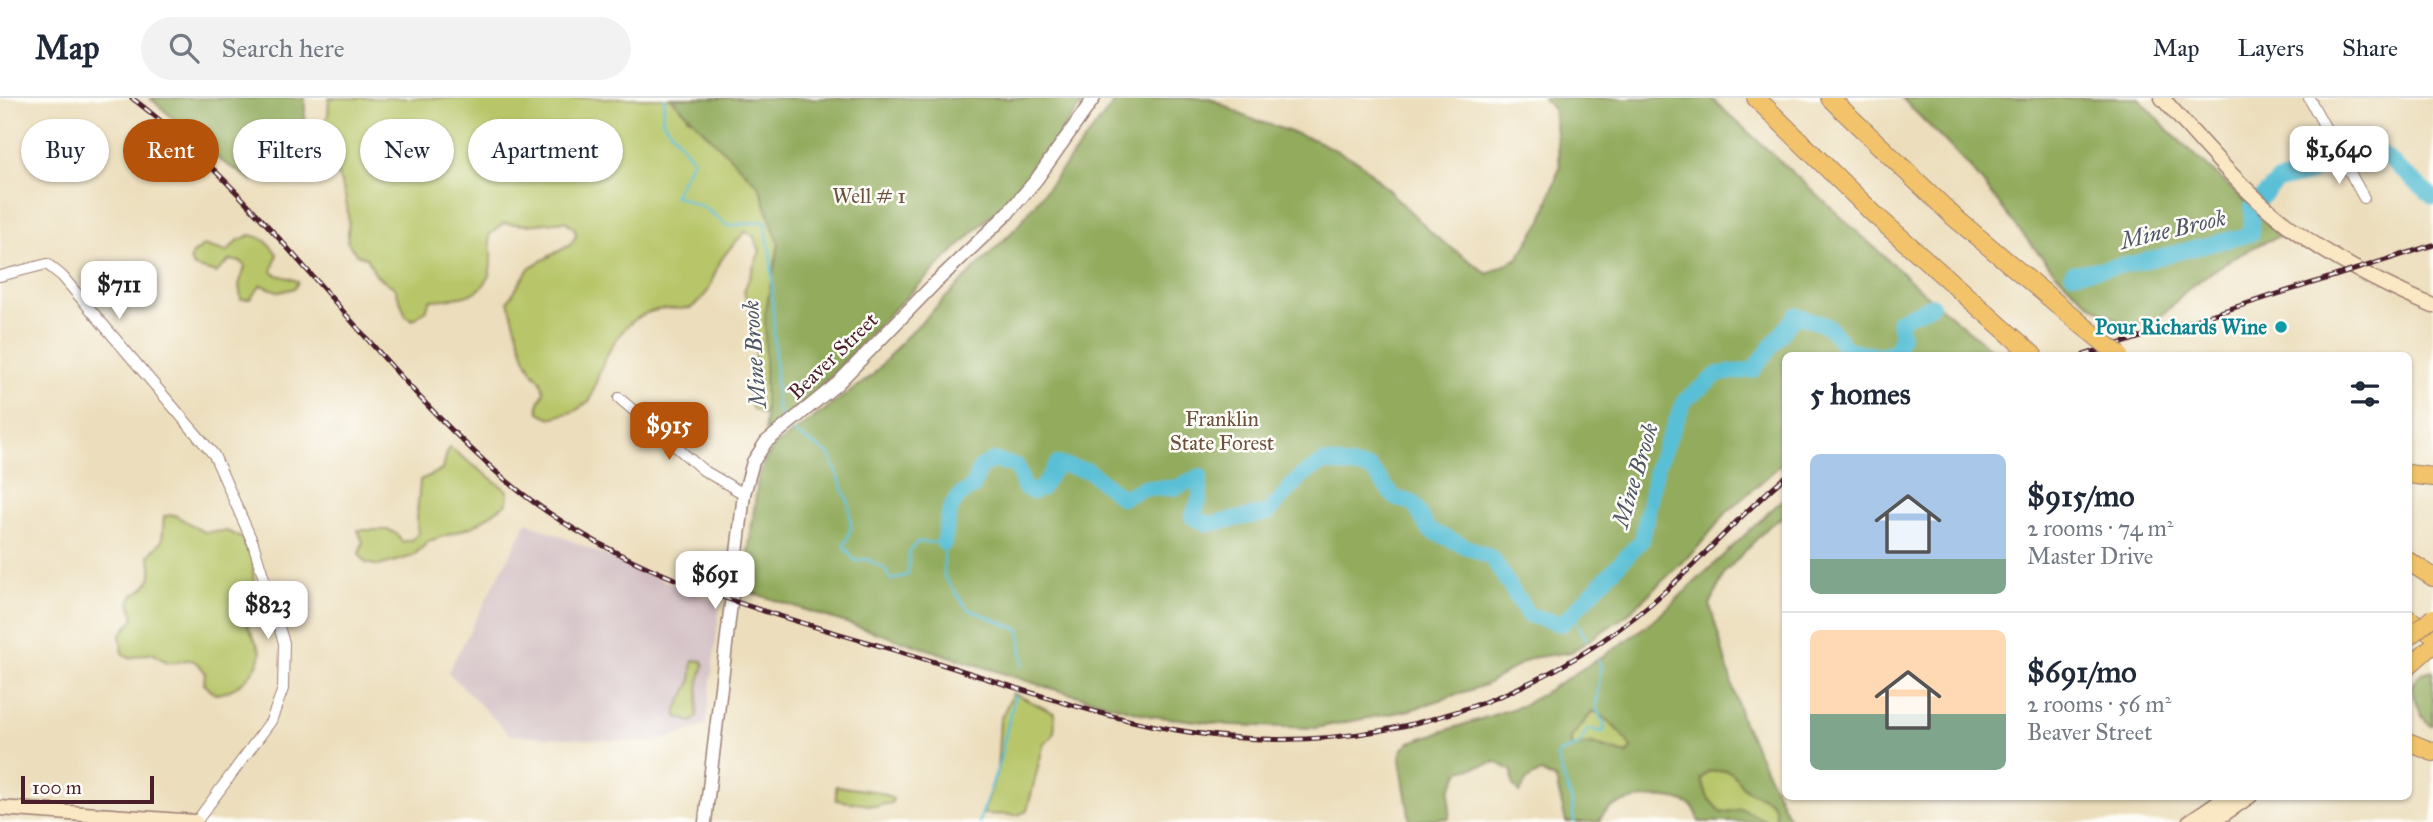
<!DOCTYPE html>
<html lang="en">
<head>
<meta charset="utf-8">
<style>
	:root { --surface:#fff; --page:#f2f2f3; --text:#1f2937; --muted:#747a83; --line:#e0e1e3; --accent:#b45309 }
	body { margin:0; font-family:"IM FELL Great Primer",serif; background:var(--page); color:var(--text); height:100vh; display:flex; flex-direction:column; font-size:26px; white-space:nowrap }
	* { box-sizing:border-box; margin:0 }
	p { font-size:23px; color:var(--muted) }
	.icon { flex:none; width:38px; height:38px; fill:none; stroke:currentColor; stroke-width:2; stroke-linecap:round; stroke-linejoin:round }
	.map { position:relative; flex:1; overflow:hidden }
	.drawer { position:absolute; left:1782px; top:254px; width:630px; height:448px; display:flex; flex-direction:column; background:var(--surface); border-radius:10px; box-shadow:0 2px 5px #0004 }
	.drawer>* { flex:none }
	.top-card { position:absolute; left:21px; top:21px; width:665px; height:63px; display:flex; gap:14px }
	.scale { position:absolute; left:21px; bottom:18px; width:133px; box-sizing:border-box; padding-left:7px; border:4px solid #4a1f2b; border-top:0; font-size:19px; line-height:24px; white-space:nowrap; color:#4a1f2b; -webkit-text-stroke:5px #fdfcf7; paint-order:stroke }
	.price { position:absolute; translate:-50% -60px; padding:0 16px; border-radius:14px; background:#fff; color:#222; font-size:23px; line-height:46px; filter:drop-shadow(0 2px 4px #0008) }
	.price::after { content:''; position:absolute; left:50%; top:42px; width:21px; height:16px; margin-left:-10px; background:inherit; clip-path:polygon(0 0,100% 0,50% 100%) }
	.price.on { background:var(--accent); color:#fff }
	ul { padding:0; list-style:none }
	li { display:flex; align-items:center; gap:21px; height:175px; padding:0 28px }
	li+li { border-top:2px solid var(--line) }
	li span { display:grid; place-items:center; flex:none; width:196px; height:140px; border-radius:10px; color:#555 }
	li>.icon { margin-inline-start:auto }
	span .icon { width:84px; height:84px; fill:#fffc; stroke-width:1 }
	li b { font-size:30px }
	h2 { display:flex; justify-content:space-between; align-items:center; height:84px; padding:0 28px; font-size:30px }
	.pill { padding:0 24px; border-radius:32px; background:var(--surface); box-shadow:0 2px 5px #0004; font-size:24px; line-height:63px }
	.pill.on { background:var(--accent); color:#fff }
	header { display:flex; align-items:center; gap:42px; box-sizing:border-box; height:98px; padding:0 35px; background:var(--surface); border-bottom:2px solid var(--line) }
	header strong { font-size:33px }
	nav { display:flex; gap:38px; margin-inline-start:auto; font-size:24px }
	.search { width:490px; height:63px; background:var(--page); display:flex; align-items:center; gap:18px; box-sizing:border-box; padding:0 24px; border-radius:38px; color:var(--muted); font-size:26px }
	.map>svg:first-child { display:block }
	.industrial { fill:#d2bec2 }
	.green { fill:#b8c669; stroke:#81724a; stroke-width:2 }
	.forest { fill:#92ab5d; stroke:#6e6544; stroke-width:2; fill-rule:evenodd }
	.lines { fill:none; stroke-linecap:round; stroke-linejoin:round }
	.stream { stroke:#59bfd6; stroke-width:2.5 }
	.river { stroke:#59bfd6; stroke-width:16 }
	.minor-casing { stroke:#9b7e74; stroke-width:12 }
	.tertiary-casing { stroke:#9b7e74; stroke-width:15 }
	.secondary-casing { stroke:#9b7e74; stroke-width:17 }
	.primary-casing { stroke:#9b7e74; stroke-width:18 }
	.motorway-casing { stroke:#9b7e74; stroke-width:20 }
	.minor { stroke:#fff; stroke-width:10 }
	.tertiary { stroke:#fff; stroke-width:12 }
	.secondary { stroke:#fae7c3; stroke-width:14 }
	.primary { stroke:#f2c36a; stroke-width:16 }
	.motorway { stroke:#f2c36a; stroke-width:18 }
	.rail-casing { stroke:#4a1f2b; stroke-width:5 }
	.rail { stroke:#fdfcf7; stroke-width:2.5; stroke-dasharray:8; stroke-linecap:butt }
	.primary-bridge-casing { stroke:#9b7e74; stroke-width:18; stroke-linecap:butt }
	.motorway-bridge-casing { stroke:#9b7e74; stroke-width:20; stroke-linecap:butt }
	.primary-bridge { stroke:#f2c36a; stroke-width:16 }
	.motorway-bridge { stroke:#f2c36a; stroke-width:18 }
	.culture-dot { fill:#0f9aa8; stroke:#fdfcf7; stroke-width:2.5 }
	.labels { text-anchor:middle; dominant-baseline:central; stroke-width:5; stroke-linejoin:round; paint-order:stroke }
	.park-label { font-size:21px; fill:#6b513e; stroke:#fdfcf7 }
	.culture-label { font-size:21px; font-weight:bold; fill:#0d838f; stroke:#fdfcf7; text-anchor:end }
	.street-label { font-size:21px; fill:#4a1f2b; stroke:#fdfcf7 }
	.water-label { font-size:23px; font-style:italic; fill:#4f5767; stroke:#fdfcf7 }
</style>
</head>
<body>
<header>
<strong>Map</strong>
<div class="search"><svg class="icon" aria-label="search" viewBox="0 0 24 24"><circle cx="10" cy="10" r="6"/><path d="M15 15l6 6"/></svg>Search here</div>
<nav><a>Map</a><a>Layers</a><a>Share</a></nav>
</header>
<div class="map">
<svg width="2433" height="724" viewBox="0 0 2433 724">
	<rect width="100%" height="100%" fill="#fdfcf7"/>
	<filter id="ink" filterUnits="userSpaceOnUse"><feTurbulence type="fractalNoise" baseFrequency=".0143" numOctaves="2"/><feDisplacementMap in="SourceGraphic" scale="14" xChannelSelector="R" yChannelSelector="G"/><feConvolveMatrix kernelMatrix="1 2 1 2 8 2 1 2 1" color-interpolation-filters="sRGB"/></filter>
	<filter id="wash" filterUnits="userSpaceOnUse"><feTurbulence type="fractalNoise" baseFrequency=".00686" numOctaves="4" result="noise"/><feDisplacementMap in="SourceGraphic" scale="28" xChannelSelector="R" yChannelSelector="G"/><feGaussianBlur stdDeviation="1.57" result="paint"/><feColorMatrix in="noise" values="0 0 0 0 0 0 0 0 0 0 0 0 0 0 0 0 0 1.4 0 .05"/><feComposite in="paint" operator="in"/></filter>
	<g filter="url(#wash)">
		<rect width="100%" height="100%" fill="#ecdebc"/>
		<!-- industrial -->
		<path class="industrial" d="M527,424l193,82 -14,121 -51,18 -145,-8 -62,-63z"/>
		<!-- green -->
		<path class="green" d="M329,0h361l-3,19 17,7 83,61 -19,232 -16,-9c-8,-24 5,-46 5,-70 1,-17 -10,-31 -13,-47l16,-40 -7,-16 -8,-3c-9,10 -19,19 -25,30 -12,23 -5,27 -29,46 -12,2 -26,-1 -38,3 -37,10 -53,56 -63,90l-17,11 -23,6 -11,-6 -1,-7 6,-13 -3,-11 -9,-10 -7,-14 -17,-56 22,-34 40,-22 6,-9 -1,-7 -10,-8 -38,4 -23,-2 -15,12c8,53 -6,63 -59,65l-4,10 -13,10 -7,-4 -11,-28 -19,-13 -9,-17 -11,-4 -9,-13c7,-43 -12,-70 -27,-108l8,-18z
			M250,137c13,2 19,8 27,19l-5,18c8,6 17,4 26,10l-3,6 -15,4 -19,-7 -11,14h-9l-2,-14 6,-18 -3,-5 -12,-2 -14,13 -22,-6 -4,-6 2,-6 12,-10 23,7 10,-11z
			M449,349l59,44 -1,12 -33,23 -45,15 -16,15 -34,10 -13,-3 -7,-9 4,-12 -5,-12h31l8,4 5,8 11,-3 5,-5c-3,-22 1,-33 2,-54l22,-10z
			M175,417l29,17 23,-1 17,8 1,8 8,13 1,29 -13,11 -1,10 21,42c-1,19 -26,41 -46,42l-11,-10 1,-12c-17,-22 -18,-7 -37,-10 -5,-1 -12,-7 -16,-9l-23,5 -7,-5 -2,-18 14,-16 -4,-18 3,-6c19,-9 21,-21 16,-40l13,-14 2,-25z
			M693,562l9,1 2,4 -5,17 -2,35 -5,5 -15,-5 -1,-6 15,-29z
			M1013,595l41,20c1,14 3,23 -10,30l-17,68 -9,4 -35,-1 14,-44 3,-50z
			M1593,613c9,3 36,28 38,38l-5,5 -34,-10 -21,3v-9z
			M1726,672c10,3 12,13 20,19 7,5 16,5 22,9 7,5 8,14 8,21l-8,3 -26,-13 -21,4 -13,-15 -7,-19 6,-7z
			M836,688l43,6 14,7 -1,4 -16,3 -40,-6z"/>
		<!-- forest -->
		<path class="forest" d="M150,0h155v49l-53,33 -31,-19z
			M671,0h415l-59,82 -135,131 -81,86 -46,34v-118l14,-69 -20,-58z
			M1118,0h92l36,19 69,23 45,22 75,74 53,38 30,-16 24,-38 18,-54 -7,-57 -10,-11h168l212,194 75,63h-213v106l-58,51 -29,35 -71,68 -56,37 -40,6 -46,27 -75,25 -95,18 -84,-3 -80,-9 -105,-29 -303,-97 16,-117 13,-25 100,-72 31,-36 112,-111z
			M1902,0h237l30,33 113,104c-33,12 -64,31 -92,53 -19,14 -17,26 -45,34 -54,15 -136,-107 -166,-144 -23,-28 -52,-53 -77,-80z
			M1785,399v18l-16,11 -44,46 -15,33 32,115 49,102h-92c-1,-5 -3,-12 -6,-15 -18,-16 -87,-12 -94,15h-33l-10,-42 -15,-8 -14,8 -8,13 -6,-8 -1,-14 -16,-9 -36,9 -10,18 -1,29 -39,3 -10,-62 2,-9 8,-8 114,-37 95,-59 40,-30zM1593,613c9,3 36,28 38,38l-4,5 -35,-10 -21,3v-9zM1726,672c9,3 10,9 16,16 13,13 36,9 34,33l-8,3 -26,-13 -21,4 -13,-15 -7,-19 6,-7z
			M2433,572v55l-2,1 -10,-11 -10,-29 10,-13z"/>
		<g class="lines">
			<!-- stream -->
			<path class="stream" d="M665,0l-3,22 31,39 -19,36 31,13 23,18 37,-5 6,37 6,152 7,11
				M790,332l40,25 19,49 2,24 -7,18 11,15 12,-2 18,10 6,11 17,-5 1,-23 8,-10 27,1v34l24,32 52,21 3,36
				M1572,515l14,26
				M979,724l19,-55 17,-72
				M1574,724l-2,-20 -15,-44 2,-4 20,-9 9,-16 15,3 2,-5 -9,-19 5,-42 -3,-6"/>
			<!-- river -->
			<path class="river" d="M2072,175l59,-9 120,-30 1,-27 26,-26 31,-7 38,-25 20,-2 15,7 51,43
				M1880,257l15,-4 7,-15 -3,-16 33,-15
				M944,445c4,-24 3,-44 28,-55l9,-21 12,-7 24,6 7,21 8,5 10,-4 15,-24 32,7 33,27 21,-10h32l25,-12v23l-8,18 17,7 59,-11 33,-37 23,-14 47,7 24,29 18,5 16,27 63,28 36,57 34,9 80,-84 15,-74 28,-66 33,-26 35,-4 43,-55 32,11 19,23 27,6"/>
		</g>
	</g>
	<g filter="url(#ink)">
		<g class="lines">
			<defs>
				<path id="minor" d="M2309,0l55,100
					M0,178l47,-12 15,12 152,179 39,88 31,100 -1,46 -12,32 -75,101
					M619,300l84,72 41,24"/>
				<path id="tertiary" d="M705,724l39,-328 9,-32 13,-20 71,-58 98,-101 72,-69 29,-34 58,-82"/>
				<path id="secondary" d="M2162,0c35,38 68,79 108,113 47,40 106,71 163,95
					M0,710l195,14
					M2189,724l38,-26
					M2212,724l38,-26"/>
				<path id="primary" d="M2408,569l25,-22"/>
				<path id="motorway" d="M1756,0l119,117 158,140
					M1830,0l124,119 127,107
					M2408,376l25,3
					M2408,463l25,16
					M2408,521l25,15
					M2408,644l25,10"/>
			</defs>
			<!-- minor casing -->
			<use href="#minor" class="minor-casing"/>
			<!-- tertiary casing -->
			<use href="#tertiary" class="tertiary-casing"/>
			<!-- secondary casing -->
			<use href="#secondary" class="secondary-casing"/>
			<!-- primary casing -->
			<use href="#primary" class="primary-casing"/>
			<!-- motorway casing -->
			<use href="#motorway" class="motorway-casing"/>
			<!-- minor -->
			<use href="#minor" class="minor"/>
			<!-- tertiary -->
			<use href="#tertiary" class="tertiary"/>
			<!-- secondary -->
			<use href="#secondary" class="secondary"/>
			<!-- primary -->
			<use href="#primary" class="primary"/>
			<!-- motorway -->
			<use href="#motorway" class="motorway"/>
			<defs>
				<path id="rail" d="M132,0c143,109 239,268 376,384 121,102 283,136 430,181 99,31 199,68 303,75 82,6 164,-7 241,-35 70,-26 135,-67 190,-118 38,-35 73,-75 113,-108
					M2084,257l349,-110"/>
			</defs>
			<!-- rail casing -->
			<use href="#rail" class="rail-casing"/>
			<!-- rail -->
			<use href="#rail" class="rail"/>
			<defs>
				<path id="primary-bridge" d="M2408,540l25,-21"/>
				<path id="motorway-bridge" d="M2081,226l38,31"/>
			</defs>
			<!-- primary-bridge casing -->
			<use href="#primary-bridge" class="primary-bridge-casing"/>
			<!-- motorway-bridge casing -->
			<use href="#motorway-bridge" class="motorway-bridge-casing"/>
			<!-- primary-bridge -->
			<use href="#primary-bridge" class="primary-bridge"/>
			<!-- motorway-bridge -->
			<use href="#motorway-bridge" class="motorway-bridge"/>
		</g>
	</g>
	<!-- markers -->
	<circle class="culture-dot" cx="2281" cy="229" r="7"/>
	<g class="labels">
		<!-- park labels -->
		<g class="park-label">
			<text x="869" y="98">Well # 1</text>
			<text x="1222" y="321">Franklin<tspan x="1222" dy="24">State Forest</tspan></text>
		</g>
		<!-- culture labels -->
		<g class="culture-label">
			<text x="2267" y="229">Pour Richards Wine</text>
		</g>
		<!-- street labels -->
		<g class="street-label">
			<text transform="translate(833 258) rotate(-44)">Beaver Street</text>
		</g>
		<!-- water labels -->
		<g class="water-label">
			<text transform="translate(2173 131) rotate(-13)">Mine Brook</text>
			<text transform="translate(754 256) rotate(-94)">Mine Brook</text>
			<text transform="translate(1635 377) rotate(-73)">Mine Brook</text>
		</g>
	</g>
</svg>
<div class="scale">100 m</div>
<b class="price" style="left:2339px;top:88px">$1,640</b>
<b class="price" style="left:119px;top:223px">$711</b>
<b class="price on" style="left:669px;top:364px">$915</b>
<b class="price" style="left:715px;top:513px">$691</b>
<b class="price" style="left:268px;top:543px">$823</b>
<div class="top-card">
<a class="pill">Buy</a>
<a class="pill on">Rent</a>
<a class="pill">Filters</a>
<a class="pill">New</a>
<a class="pill">Apartment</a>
</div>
<section class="drawer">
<h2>5 homes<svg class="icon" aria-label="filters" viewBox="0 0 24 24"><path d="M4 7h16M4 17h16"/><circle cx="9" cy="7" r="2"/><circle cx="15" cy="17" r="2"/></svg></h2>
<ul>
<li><span style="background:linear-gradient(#a9c7e8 75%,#7fa58c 0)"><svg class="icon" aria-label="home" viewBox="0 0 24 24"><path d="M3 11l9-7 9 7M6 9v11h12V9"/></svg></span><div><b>$915/mo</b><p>2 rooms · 74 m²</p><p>Master Drive</p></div></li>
<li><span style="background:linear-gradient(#ffd9b3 60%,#7fa58c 0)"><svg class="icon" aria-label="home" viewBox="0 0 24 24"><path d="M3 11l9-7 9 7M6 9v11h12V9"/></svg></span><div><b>$691/mo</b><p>2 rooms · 56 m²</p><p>Beaver Street</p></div></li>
</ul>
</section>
</div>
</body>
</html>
